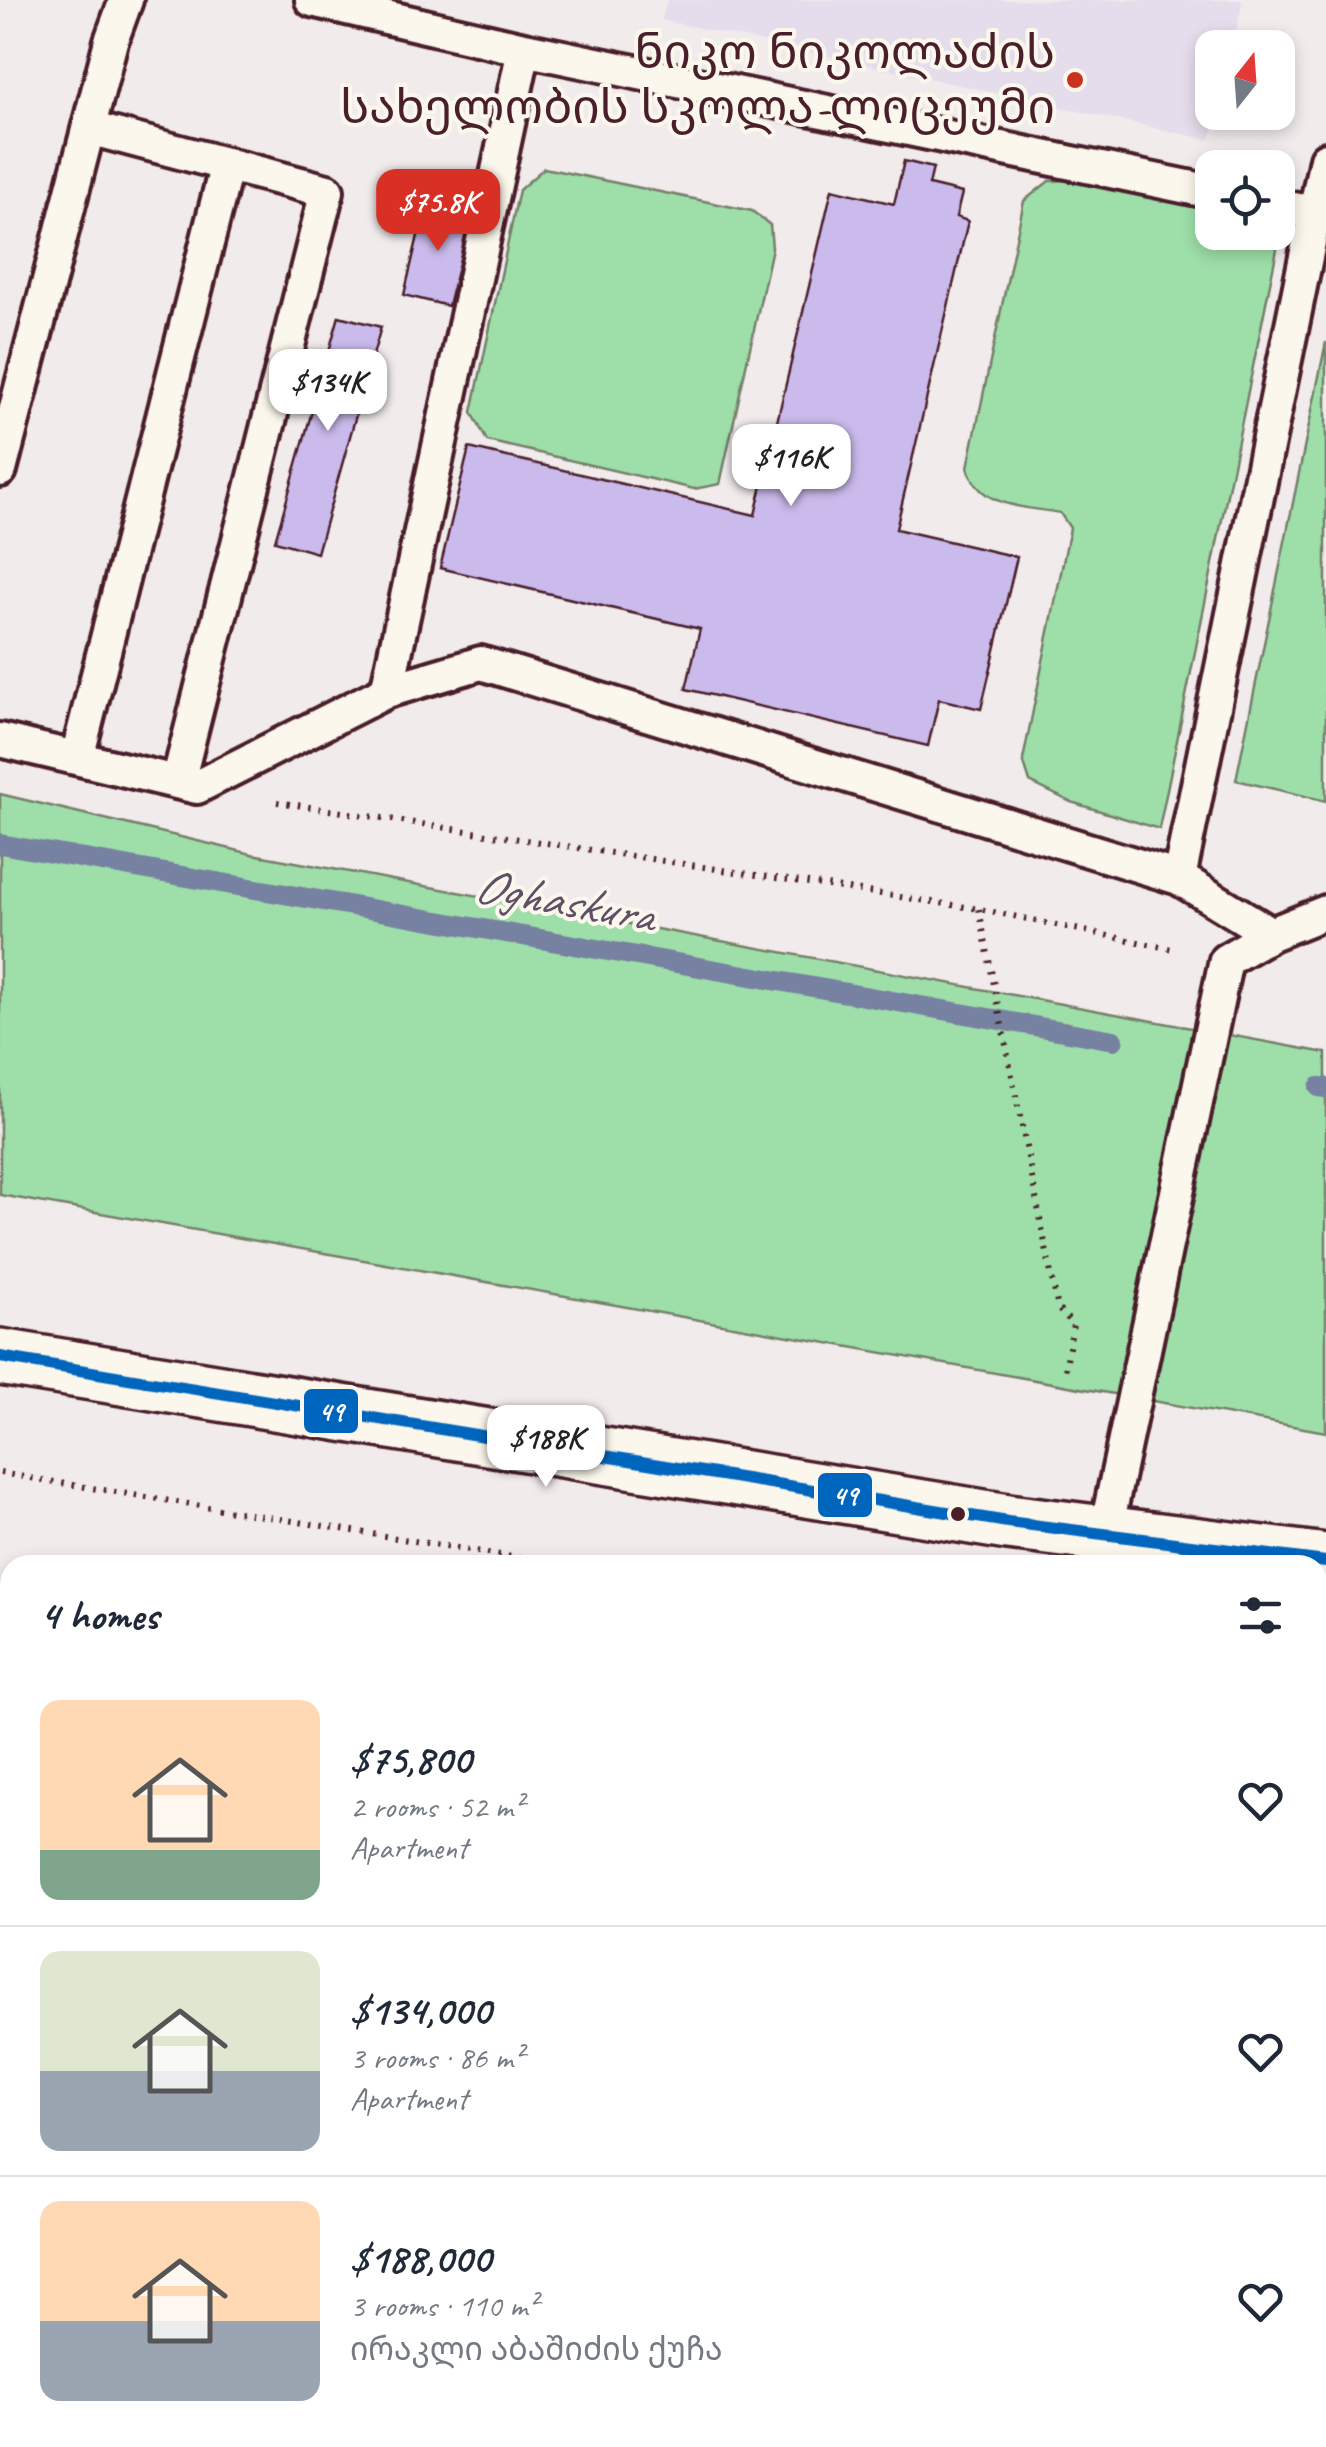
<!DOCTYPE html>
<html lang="en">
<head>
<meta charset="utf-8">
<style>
	:root { --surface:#fff; --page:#f2f2f3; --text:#1f2937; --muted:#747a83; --line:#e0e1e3; --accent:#d93025 }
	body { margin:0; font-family:Caveat,"Noto Sans Georgian",sans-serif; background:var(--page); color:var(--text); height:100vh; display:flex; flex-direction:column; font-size:38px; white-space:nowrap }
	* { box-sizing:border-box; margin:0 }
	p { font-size:32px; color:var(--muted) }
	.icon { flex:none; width:55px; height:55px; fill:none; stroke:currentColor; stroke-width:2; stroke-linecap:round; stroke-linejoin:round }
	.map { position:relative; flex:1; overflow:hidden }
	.sheet { position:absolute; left:0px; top:1555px; width:1328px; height:892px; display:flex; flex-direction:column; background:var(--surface); border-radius:30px 30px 0 0; box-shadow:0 5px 15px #0003 }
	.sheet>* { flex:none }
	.needle { width:65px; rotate:17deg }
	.buttons { position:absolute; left:1195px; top:30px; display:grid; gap:20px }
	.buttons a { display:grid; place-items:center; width:100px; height:100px; border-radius:20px; background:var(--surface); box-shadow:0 5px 15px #0003; font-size:50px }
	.price { position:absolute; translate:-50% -85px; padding:0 22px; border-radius:20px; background:#fff; color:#222; font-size:32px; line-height:65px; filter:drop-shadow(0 2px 5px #0008) }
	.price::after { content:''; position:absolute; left:50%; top:60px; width:30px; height:22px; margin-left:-15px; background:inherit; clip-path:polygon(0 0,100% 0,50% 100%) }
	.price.active { background:var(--accent); color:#fff }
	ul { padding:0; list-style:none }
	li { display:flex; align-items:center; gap:30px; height:250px; padding:0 40px }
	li+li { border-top:2px solid var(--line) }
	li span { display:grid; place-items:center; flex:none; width:280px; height:200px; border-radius:20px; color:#555 }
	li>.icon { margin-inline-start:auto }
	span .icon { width:120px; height:120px; fill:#fffc; stroke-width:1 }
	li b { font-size:42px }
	h2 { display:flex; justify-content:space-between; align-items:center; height:120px; padding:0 40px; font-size:42px }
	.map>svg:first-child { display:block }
	.built { fill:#e6ddec }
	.green { fill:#9edfa9; stroke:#747f6a; stroke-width:2.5 }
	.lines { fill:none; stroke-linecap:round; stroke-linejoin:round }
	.stream { stroke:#7781a1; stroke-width:20 }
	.building { fill:#cbbbec; stroke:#4a1f2b; stroke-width:2.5 }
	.lane-casing { stroke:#4a1f2b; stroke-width:40 }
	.secondary-casing { stroke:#4a1f2b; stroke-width:62 }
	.path { stroke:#4a1f2b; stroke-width:6; stroke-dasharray:2.5 8; stroke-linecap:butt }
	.lane { stroke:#fbf7ec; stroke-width:32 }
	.secondary { stroke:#fbf7ec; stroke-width:55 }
	.bus-1-casing { stroke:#fbf7ec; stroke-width:20 }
	.bus-1 { stroke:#0065bd; stroke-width:12 }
	.poi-dot { fill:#c8321e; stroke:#fbf7ec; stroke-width:4 }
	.bus-dot { fill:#4a1f2b; stroke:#fbf7ec; stroke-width:4 }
	.labels { text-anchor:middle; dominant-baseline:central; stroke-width:8; stroke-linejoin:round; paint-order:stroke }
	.poi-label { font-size:48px; fill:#4a1f2b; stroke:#fbf7ec; text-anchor:end }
	.water-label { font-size:50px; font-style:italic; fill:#605066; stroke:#fbf7ec }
	.line-badge { stroke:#fbf7ec; stroke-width:4 }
	.badge-label { font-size:28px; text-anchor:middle; font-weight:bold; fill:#fff }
</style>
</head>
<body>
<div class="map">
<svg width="1326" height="2447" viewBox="0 0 1326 2447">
	<rect width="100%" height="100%" fill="#f1ebec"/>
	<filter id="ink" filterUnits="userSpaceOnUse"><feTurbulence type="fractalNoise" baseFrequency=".01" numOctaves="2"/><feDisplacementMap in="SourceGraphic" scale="20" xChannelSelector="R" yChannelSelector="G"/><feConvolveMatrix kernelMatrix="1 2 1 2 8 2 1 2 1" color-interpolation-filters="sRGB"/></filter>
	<g filter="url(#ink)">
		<!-- built -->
		<path class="built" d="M667,0h576l-11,47 -20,1v64l5,1 -7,27 -548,-120z"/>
		<!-- green -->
		<path class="green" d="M544,168l208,43 18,14 2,23 -52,236 -26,5 -207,-48 -15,-29 47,-222z
			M1074,180l138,30v22l60,1 6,11 -119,585 -88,-27 -41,-20 -7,-22 47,-232 -10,-15c-37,-7 -82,-5 -92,-46l56,-266 25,-20z
			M1326,342v459l-90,-21z
			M0,794l252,60 1074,199v379l-1326,-237z"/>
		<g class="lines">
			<!-- stream -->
			<path class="stream" d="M0,844l1114,196
				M1319,1087l7,1"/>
		</g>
		<!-- building -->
		<path class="building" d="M904,161l29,7 -4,17 33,8 -6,24 12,4 -72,308 121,28 -36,152 -42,-10 -11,47 -242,-57 14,-60 -260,-61 29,-120 286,67 77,-326 62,15z
			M426,202l46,11 -24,93 -44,-11z
			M339,316l42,11 -64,226 -42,-12z"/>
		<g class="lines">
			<defs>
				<path id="lane" d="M312,0l212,49 688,143
					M89,128l238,63 -149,591
					M1278,206l36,7
					M0,470l111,-429 15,-41
					M387,691l137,-642
					M0,740l197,47 190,-96 94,-28 698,215 92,56 55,-22
					M77,758l150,-594
					M1179,878l147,-719
					M1105,1535l121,-575 45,-26"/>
				<path id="secondary" d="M0,1357l1008,165 318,40"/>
			</defs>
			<!-- lane casing -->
			<use href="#lane" class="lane-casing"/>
			<!-- secondary casing -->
			<use href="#secondary" class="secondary-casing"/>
			<!-- path -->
			<path class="path" d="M277,802l702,107 198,41
				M979,909l79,400 15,15 -9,53
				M0,1473l561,92
				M1318,1689l8,2
				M1318,2360l8,1
				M0,2367l10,1
				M410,2438l54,9
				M683,2447l2,-9"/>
			<!-- lane -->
			<use href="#lane" class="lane"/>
			<!-- secondary -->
			<use href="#secondary" class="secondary"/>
			<defs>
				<path id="bus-1" d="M0,1357l1008,165 318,40"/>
			</defs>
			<!-- bus-1 casing -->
			<use href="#bus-1" class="bus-1-casing"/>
			<!-- bus-1 -->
			<use href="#bus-1" class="bus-1"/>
		</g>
	</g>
	<!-- markers -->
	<circle class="poi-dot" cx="1075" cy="80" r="10"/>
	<circle class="bus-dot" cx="958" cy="1514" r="9"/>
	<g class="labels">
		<!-- poi labels -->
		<g class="poi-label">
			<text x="1055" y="52">ნიკო ნიკოლაძის<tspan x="1055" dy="55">სახელობის სკოლა-ლიცეუმი</tspan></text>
		</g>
		<!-- water labels -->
		<g class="water-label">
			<text transform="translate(564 900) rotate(10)">Oghaskura</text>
		</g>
	</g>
	<g class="line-badge">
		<rect x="302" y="1387" width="58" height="48" rx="10" fill="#0065bd"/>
		<rect x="816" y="1471" width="58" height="48" rx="10" fill="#0065bd"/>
	</g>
	<g class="badge-label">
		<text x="331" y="1421">49</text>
		<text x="845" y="1505">49</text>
	</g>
</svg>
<div class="buttons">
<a><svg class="needle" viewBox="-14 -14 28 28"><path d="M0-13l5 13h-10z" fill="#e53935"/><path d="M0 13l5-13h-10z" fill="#747a83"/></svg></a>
<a><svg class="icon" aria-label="locate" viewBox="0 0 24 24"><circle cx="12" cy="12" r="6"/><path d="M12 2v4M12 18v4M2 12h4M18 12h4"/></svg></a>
</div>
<b class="price active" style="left:438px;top:254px">$75.8K</b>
<b class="price" style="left:328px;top:434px">$134K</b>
<b class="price" style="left:791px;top:509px">$116K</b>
<b class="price" style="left:546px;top:1490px">$188K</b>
<section class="sheet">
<h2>4 homes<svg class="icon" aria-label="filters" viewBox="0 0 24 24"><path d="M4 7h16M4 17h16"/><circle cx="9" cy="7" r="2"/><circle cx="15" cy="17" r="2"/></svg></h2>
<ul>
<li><span style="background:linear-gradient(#ffd9b3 75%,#7fa58c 0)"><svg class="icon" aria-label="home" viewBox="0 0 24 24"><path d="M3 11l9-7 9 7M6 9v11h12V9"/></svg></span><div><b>$75,800</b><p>2 rooms · 52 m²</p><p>Apartment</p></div><svg class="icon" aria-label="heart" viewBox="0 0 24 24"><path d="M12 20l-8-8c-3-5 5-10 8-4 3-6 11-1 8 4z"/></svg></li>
<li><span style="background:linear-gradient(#dfe7d0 60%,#9aa5b1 0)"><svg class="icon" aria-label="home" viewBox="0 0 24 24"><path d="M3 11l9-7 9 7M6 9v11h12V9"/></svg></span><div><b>$134,000</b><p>3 rooms · 86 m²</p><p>Apartment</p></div><svg class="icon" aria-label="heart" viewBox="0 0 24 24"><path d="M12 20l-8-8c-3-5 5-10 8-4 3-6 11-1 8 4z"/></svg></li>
<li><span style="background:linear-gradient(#ffd9b3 60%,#9aa5b1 0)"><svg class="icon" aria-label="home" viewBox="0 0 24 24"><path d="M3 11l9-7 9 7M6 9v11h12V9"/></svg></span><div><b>$188,000</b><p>3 rooms · 110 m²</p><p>ირაკლი აბაშიძის ქუჩა</p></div><svg class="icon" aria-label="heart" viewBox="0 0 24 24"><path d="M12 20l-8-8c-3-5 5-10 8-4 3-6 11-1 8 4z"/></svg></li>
</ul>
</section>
</div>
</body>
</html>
